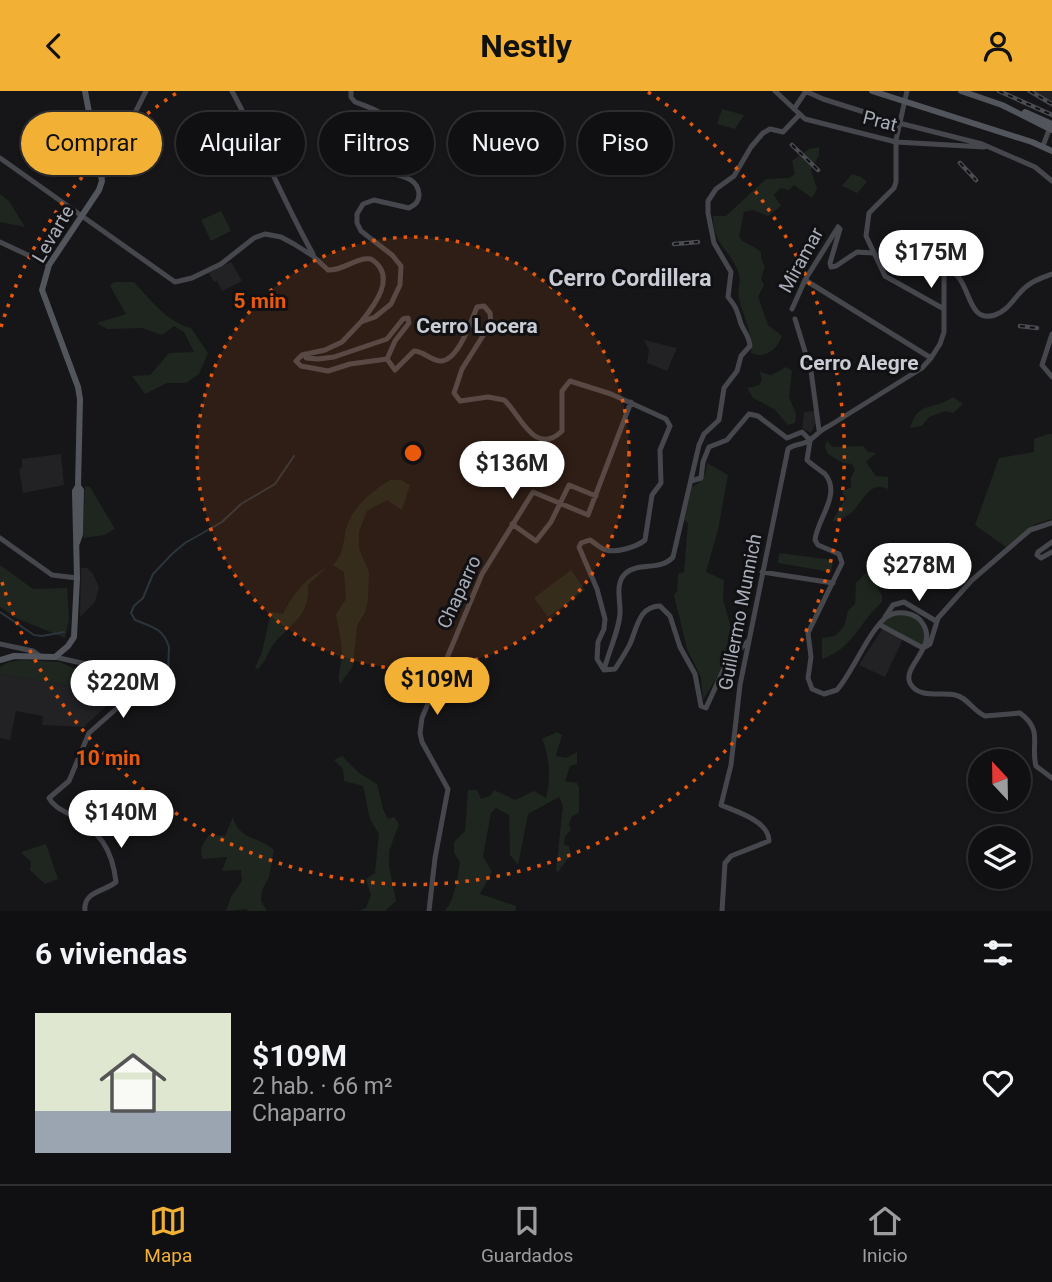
<!DOCTYPE html>
<html lang="es">
<head>
<meta charset="utf-8">
<style>
	:root { --surface:#101012; --page:#1e1e20; --text:#f1f3f6; --muted:#9c9d9f; --line:#303032; --accent:#f2b134 }
	body { margin:0; font-family:Roboto,sans-serif; background:var(--page); color:var(--text); height:100vh; display:flex; flex-direction:column; font-size:26px; white-space:nowrap }
	* { box-sizing:border-box; margin:0 }
	p { font-size:23px; color:var(--muted) }
	.icon { flex:none; width:38px; height:38px; fill:none; stroke:currentColor; stroke-width:2; stroke-linecap:round; stroke-linejoin:round }
	.map { position:relative; height:820px; overflow:hidden }
	.sheet { display:flex; flex-direction:column; background:var(--surface); flex:1 }
	.sheet>* { flex:none }
	.banner { position:absolute; left:21px; top:21px; width:700px; height:63px; display:flex; gap:14px }
	.needle { width:46px; rotate:338deg }
	.buttons { position:absolute; left:968px; top:658px; display:grid; gap:14px }
	.buttons a { display:grid; place-items:center; width:63px; height:63px; border-radius:50%; background:var(--surface); box-shadow:0 2px 5px #0004,0 0 0 2px var(--line); font-size:35px }
	.price { position:absolute; translate:-50% -60px; padding:0 16px; border-radius:24px; background:#fff; color:#222; font-size:23px; line-height:46px; filter:drop-shadow(0 2px 4px #0008) }
	.price::after { content:''; position:absolute; left:50%; top:42px; width:21px; height:16px; margin-left:-10px; background:inherit; clip-path:polygon(0 0,100% 0,50% 100%) }
	.price.selected { background:var(--accent); color:#111 }
	ul { padding:0; list-style:none }
	li { display:flex; align-items:center; gap:21px; height:175px; padding:0 35px }
	li span { display:grid; place-items:center; flex:none; width:196px; height:140px; border-radius:0px; color:#555 }
	li>.icon { margin-inline-start:auto }
	span .icon { width:84px; height:84px; fill:#fffc; stroke-width:1 }
	li b { font-size:30px }
	h2 { display:flex; justify-content:space-between; align-items:center; height:84px; padding:0 35px; font-size:30px }
	.tag { padding:0 24px; border-radius:32px; background:var(--surface); box-shadow:0 2px 5px #0004,0 0 0 2px var(--line); font-size:24px; line-height:63px }
	.tag.selected { background:var(--accent); color:#111 }
	header { display:flex; justify-content:space-between; align-items:center; height:91px; padding:0 35px; background:var(--accent); color:#111; font-size:32px; font-weight:700 }
	.tabs { display:flex; justify-content:space-around; align-items:center; height:98px; border-top:2px solid var(--line); background:var(--surface); font-size:19px; color:var(--muted) }
	.tabs a { display:grid; justify-items:center; gap:4px }
	.tabs .selected { color:var(--accent) }
	.map>svg:first-child { display:block }
	.built { fill:#222225 }
	.green { fill:#1e261f }
	.lines { fill:none; stroke-linecap:round; stroke-linejoin:round }
	.stream { stroke:#2c353c; stroke-width:2 }
	.secondary { stroke:#45474d; stroke-width:5 }
	.primary { stroke:#53555c; stroke-width:6 }
	.rail-casing { stroke:#4a4c52; stroke-width:4.5 }
	.rail { stroke:#111113; stroke-width:2; stroke-dasharray:5; stroke-linecap:butt }
	.ring { fill:none; stroke:#e8590c; stroke-width:3.5; stroke-dasharray:3.5 7 }
	.labels { text-anchor:middle; dominant-baseline:central; stroke-width:6; stroke-linejoin:round; paint-order:stroke }
	.street-label { font-size:19px; fill:#a8adb8; stroke:#111113 }
	.neighbourhood-label { font-size:21px; font-weight:bold; fill:#c9ccd4; stroke:#111113 }
	.quarter-label { font-size:23px; font-weight:bold; fill:#c9ccd4; stroke:#111113 }
	.centre { fill:#e8590c; stroke:#111113; stroke-width:3.5 }
	.ring-label { font-size:21px; text-anchor:middle; font-weight:bold; fill:#e8590c; stroke:#111113; stroke-width:6; stroke-linejoin:round; paint-order:stroke }
</style>
</head>
<body>
<header><svg class="icon" aria-label="back" viewBox="0 0 24 24"><path d="M15 5l-7 7 7 7"/></svg>Nestly<svg class="icon" aria-label="person" viewBox="0 0 24 24"><circle cx="12" cy="8" r="4"/><path d="M4 21q1-7 8-7t8 7"/></svg></header>
<div class="map">
<svg width="1052" height="820" viewBox="0 0 1052 820">
	<rect width="100%" height="100%" fill="#161618"/>
	<!-- built -->
	<path class="built" d="M1025,0h27v16l-4,-2z
		M231,171l11,19 -20,10 -5,-10 -3,1 -5,-9z
		M644,249l33,8 -10,23 -20,-8 2,-13z
		M815,320l1,11 -5,11 -9,-5 2,-16z
		M61,363l3,31 -41,8 -4,-24 3,-1v-9z
		M81,477h6l6,6 6,13 -4,15 -15,15z
		M883,537l20,11 -18,38 -26,-12z
		M0,583l48,8 71,12 -35,33 -42,-2 1,-9 -27,-5 -6,29 -10,-2z"/>
	<!-- green -->
	<path class="green" d="M722,18l22,6 -9,14 -18,-5z
		M480,36l25,20 -8,9 -24,-20z
		M819,56v8l-8,15 6,19 -5,9 -18,-13 -5,5 -9,-2 -6,7 7,11 -13,10 -15,-6 -9,2 -5,25c6,8 16,8 22,16v5l4,9 -4,11 3,7 -6,12 10,28 14,11c-5,14 -17,23 -31,17 2,-20 -7,-35 -12,-54 -2,-10 3,-18 -1,-28 -9,-23 -24,-24 -25,-55h13l40,-37 23,-1 6,-4 -3,-13 17,-12z
		M852,83l9,3 6,5 -10,11 -15,-7z
		M0,103l9,7 16,26 -25,-5z
		M221,120l10,20 -20,10 -10,-21z
		M114,191h20c16,17 34,41 57,46l17,25 -9,21 -13,9h-19l-22,11 -13,-18 18,-1 19,-22 25,-1 -10,-20 -10,-6 -12,9 -20,-7 -35,1 -10,-6 29,-9 -16,-28z
		M786,276l6,4 -3,26 7,17 -1,9 -7,2 -14,-16 -21,-11 -6,-10 12,-3 3,-5 -2,-8 11,3z
		M953,306l10,7 -10,9 -8,-2 -16,6 -7,9 -12,2c8,-28 24,-17 43,-31z
		M1048,343h4v85l-17,5 -29,23 -31,-22 24,-67 35,-6v-13z
		M827,350l6,6 30,-1 5,6 8,1 -10,9 10,14 12,1v12c-3,-1 -7,-3 -11,-2 -16,4 -19,32 -45,34l14,-23 -4,-6 9,-5v-9l4,-8 -3,-6 -9,-1 -15,-9 -3,-7z
		M707,372l21,12 -10,55 -12,42 18,8 -1,19 13,47 -33,54 -2,-23 -14,-28 -13,-54 3,-4 1,-17 6,-2 4,-49 -4,-3 8,-33c11,-6 14,-12 15,-24z
		M390,389h11l9,5 -8,25 -15,-10 -20,11 -8,20v18l10,23 -1,28 -3,12 -8,14 -4,40 -13,18c-4,-8 2,-19 2,-29 0,-14 -4,-27 -6,-41l10,-15 -2,-27 -11,-7c11,-12 10,-22 13,-36 5,-21 26,-38 44,-49z
		M85,395l5,1 25,42 -11,6 -21,3z
		M880,457l8,8c-6,14 -18,26 -6,39v7c-22,19 -29,47 -60,57v-21l13,-2 9,-10 4,-15 7,-7 1,-21 16,-17z
		M779,462l54,7 -2,12 -53,-9z
		M0,474l33,24 34,-1 2,31 -4,19 -49,-20 -16,-11z
		M326,477l-18,17c2,29 -14,37 -32,56 -8,9 -9,20 -18,28l-3,-1 7,-16 9,-40 12,2c11,-21 22,-36 43,-46z
		M571,479l14,20 -37,27 -14,-19z
		M892,523c21,1 39,6 31,32l-41,-22z
		M22,569l38,2 13,6 33,2 8,4 7,17 -2,3 -119,-20v-7l9,-5z
		M557,641l5,3 -6,21 10,2 11,-6v12l-7,2 -5,15 12,2 2,5v25l-7,3 -3,8 2,6 -6,6 -1,9 5,1 2,8 -13,18 -2,-2 7,-64 -4,-9 -31,17 -10,51 -8,-10 -1,-40 -13,-7 -5,5 -8,43 9,16 -12,22 36,12v5h-71c11,-14 12,-32 15,-49l-6,-9v-11l11,-11 3,-41h9l4,9 9,-3 4,-6 21,10 19,-9 12,7c5,-19 4,-41 -4,-59z
		M342,665l17,17 18,11 6,25 5,10 6,-2 5,7 -10,27v15l7,35 -11,10h-27l8,-3 5,-13 -5,-16 9,-6 4,-40c-14,-17 -10,-28 -16,-47l-19,-5 -1,-12 -9,-9z
		M233,726c4,22 27,20 41,33l-5,27 -7,13 -1,11 6,10h-19l-2,-2 -20,2 5,-14 11,-16 -1,-11 -19,1 5,-14 -24,2c-5,-9 1,-17 6,-24l16,1z
		M46,753l12,35 -13,5 -15,-14 1,-8 -10,-10z"/>
	<g class="lines">
		<!-- stream -->
		<path class="stream" d="M0,521l34,23 8,1 22,-4
			M167,606l2,-50c-6,-19 -17,-20 -34,-27l-4,-7 3,-7 9,-8 10,-24 19,-20 13,-11 37,-21 19,-18 34,-20 19,-28"/>
		<!-- secondary -->
		<path class="secondary" d="M232,0c29,54 51,110 81,163
			M351,0v6l4,5c19,7 37,11 40,36l-14,25v5c12,10 36,5 38,26 0,8 -4,11 -10,14l-35,-8 -11,4 -6,10v9l4,8 31,24 9,11 -1,19 -9,19 -16,13 -14,5 -19,20 -17,8 -23,5 -6,6 5,5 27,5 22,-7 37,-5
			M775,0l30,28 91,23 88,5
			M805,0l18,8 76,24 83,21 53,23 17,14
			M907,0l-11,49v42l-2,6 -25,25 -3,23 19,40 59,33
			M794,18l12,-18
			M1043,55l7,-19
			M0,67l175,124 17,-4 29,-14 33,-26 11,-4 16,3 13,7 19,12 15,14c16,1 27,-13 43,-11 27,17 3,47 -10,63
			M103,85l43,-85
			M838,136l2,2 -10,34 1,4 5,-1 21,-14 16,1
			M0,151l49,23
			M805,189l126,78
			M792,218l13,-29 33,-53
			M795,228l16,52 8,59
			M1052,243l-10,31 10,12
			M305,263l1,4 12,1 16,-2 53,-18 16,-20 5,-1 1,5 -14,18 -8,18
			M387,268l8,11 19,-19c9,0 16,9 26,10 18,1 31,-40 37,-54l7,-1 6,7 1,10 -29,46 -8,24 6,8 28,-4 16,3c15,12 30,58 58,31v-40l8,-10 41,13 55,25 4,7 -10,24 1,33 -9,12 -7,45c-8,7 -29,13 -39,10 -6,-2 -11,-7 -16,-10l-9,3 -2,4 18,42 8,30 -1,10 -6,13 -1,17 7,11 11,-1c5,-8 11,-17 15,-25 7,-16 9,-38 30,-38l10,10 10,31 15,27 6,32 5,2 20,-44 23,-24
			M810,350l-3,19c5,5 12,9 18,14 17,20 -8,45 -10,66l3,5 21,9 3,9 -34,70 3,24 -3,21 4,11 12,5 13,-4c17,-20 29,-54 48,-72 5,-4 13,-6 20,-5 7,1 14,4 18,11 15,23 -21,42 -13,59 8,16 31,9 45,12 12,2 18,16 30,21l35,-3c24,18 10,31 16,53l16,12
			M691,390l10,-3 2,-16 6,-15 18,-7 22,-26 9,2 29,22 15,-6 8,8
			M512,433l24,17 15,-19 18,-37 27,11
			M0,447l52,37 25,3
			M1052,451l-14,10 -1,3 4,3 11,-6
			M762,481l71,11
			M885,526l8,-12 11,-3 32,19
			M880,534l43,23
			M0,553l33,7 7,5
			M923,557l7,-4 8,-26 34,-38 58,-50 22,-7
			M55,566l57,13c9,7 14,21 12,32l-35,31 -20,48 -20,17c5,9 13,12 22,17 29,17 41,33 45,67 -12,10 -33,9 -31,29
			M604,579c4,-17 17,-44 16,-60 0,-11 -5,-28 6,-37 13,-11 35,-2 47,-16l26,-112 5,-11 15,-14 5,-32 13,-17 4,-15 9,-10c-1,-10 -5,-13 -9,-22 -4,-13 -4,-16 -13,-27l3,-25 -17,-29 -6,-30v-12l8,-12 18,-13 17,-29 12,-14 7,-4 13,3 16,-17
			M429,820l6,-53 13,-69 -26,-47 -2,-9 2,-15 60,-144 51,-82 55,23 43,-113
			M722,820l3,-48 6,-7 38,-15c0,-20 -32,-29 -48,-36l10,-40 9,-80 48,-236c6,-6 14,-3 22,-9 7,-5 10,-10 19,-14l93,-58 9,-10 9,-14 4,-12v-62c29,1 19,55 51,45 15,-5 20,-20 32,-29 7,-6 17,-9 25,-12"/>
		<!-- primary -->
		<path class="primary" d="M872,0l160,51 20,9
			M961,0l41,14 50,25
			M1025,21l27,12
			M77,452l3,-9 1,-44 -3,-4
			M0,569l14,-4 41,1 13,-11 6,-9 3,-59 -2,-87 3,-5 2,-87 -2,-12 -36,-97 7,-25 50,-75 3,-9 -17,-90"/>
		<defs>
			<path id="rail" d="M999,0l53,24
				M1030,0l22,13
				M792,54l26,25
				M960,72l16,17
				M674,153l24,-2
				M1020,235l17,2"/>
		</defs>
		<!-- rail casing -->
		<use href="#rail" class="rail-casing"/>
		<!-- rail -->
		<use href="#rail" class="rail"/>
	</g>
	<!-- distance rings -->
	<circle cx="413" cy="362" r="216" fill="#e8590c" fill-opacity=".12"/>
	<g class="ring">
		<circle cx="413" cy="362" r="216"/>
		<path d="M1 236A431 431 0 0 1 178 1M648 1A431 431 0 1 1 1 488"/>
	</g>
	<g class="labels">
		<!-- street labels -->
		<g class="street-label">
			<text transform="translate(880 30) rotate(14)">Prat</text>
			<text transform="translate(53 143) rotate(-59)">Levarte</text>
			<text transform="translate(801 169) rotate(-61)">Miramar</text>
			<text transform="translate(459 501) rotate(-65)">Chaparro</text>
			<text transform="translate(740 521) rotate(-79)">Guillermo Munnich</text>
		</g>
		<!-- neighbourhood labels -->
		<g class="neighbourhood-label">
			<text x="477" y="235">Cerro Locera</text>
			<text x="859" y="272">Cerro Alegre</text>
		</g>
		<!-- quarter labels -->
		<g class="quarter-label">
			<text x="630" y="187">Cerro Cordillera</text>
		</g>
	</g>
	<circle cx="413" cy="362" r="10" class="centre"/>
	<g class="ring-label">
		<text x="260" y="217">5 min</text>
		<text x="108" y="674">10 min</text>
	</g>
</svg>
<div class="buttons">
<a><svg class="needle" viewBox="-14 -14 28 28"><path d="M0-13l5 13h-10z" fill="#e53935"/><path d="M0 13l5-13h-10z" fill="#9c9d9f"/></svg></a>
<a><svg class="icon" aria-label="layers" viewBox="0 0 24 24"><path d="M12 4l9 5-9 5-9-5zM3 14l9 5 9-5"/></svg></a>
</div>
<b class="price" style="left:931px;top:199px">$175M</b>
<b class="price" style="left:512px;top:410px">$136M</b>
<b class="price" style="left:919px;top:512px">$278M</b>
<b class="price selected" style="left:437px;top:626px">$109M</b>
<b class="price" style="left:123px;top:629px">$220M</b>
<b class="price" style="left:121px;top:759px">$140M</b>
<div class="banner">
<a class="tag selected">Comprar</a>
<a class="tag">Alquilar</a>
<a class="tag">Filtros</a>
<a class="tag">Nuevo</a>
<a class="tag">Piso</a>
</div>
</div>
<section class="sheet">
<h2>6 viviendas<svg class="icon" aria-label="filters" viewBox="0 0 24 24"><path d="M4 7h16M4 17h16"/><circle cx="9" cy="7" r="2"/><circle cx="15" cy="17" r="2"/></svg></h2>
<ul>
<li><span style="background:linear-gradient(#dfe7d0 70%,#9aa5b1 0)"><svg class="icon" aria-label="home" viewBox="0 0 24 24"><path d="M3 11l9-7 9 7M6 9v11h12V9"/></svg></span><div><b>$109M</b><p>2 hab. · 66 m²</p><p>Chaparro</p></div><svg class="icon" aria-label="heart" viewBox="0 0 24 24"><path d="M12 20l-8-8c-3-5 5-10 8-4 3-6 11-1 8 4z"/></svg></li>
</ul>
</section>
<nav class="tabs">
<a class="selected"><svg class="icon" aria-label="map" viewBox="0 0 24 24"><path d="M3 6l6-2 6 2 6-2v14l-6 2-6-2-6 2zM9 4v14M15 6v14"/></svg>Mapa</a>
<a><svg class="icon" aria-label="saved" viewBox="0 0 24 24"><path d="M7 4h10v16l-5-4-5 4z"/></svg>Guardados</a>
<a><svg class="icon" aria-label="home" viewBox="0 0 24 24"><path d="M3 11l9-7 9 7M6 9v11h12V9"/></svg>Inicio</a>
</nav>
</body>
</html>
